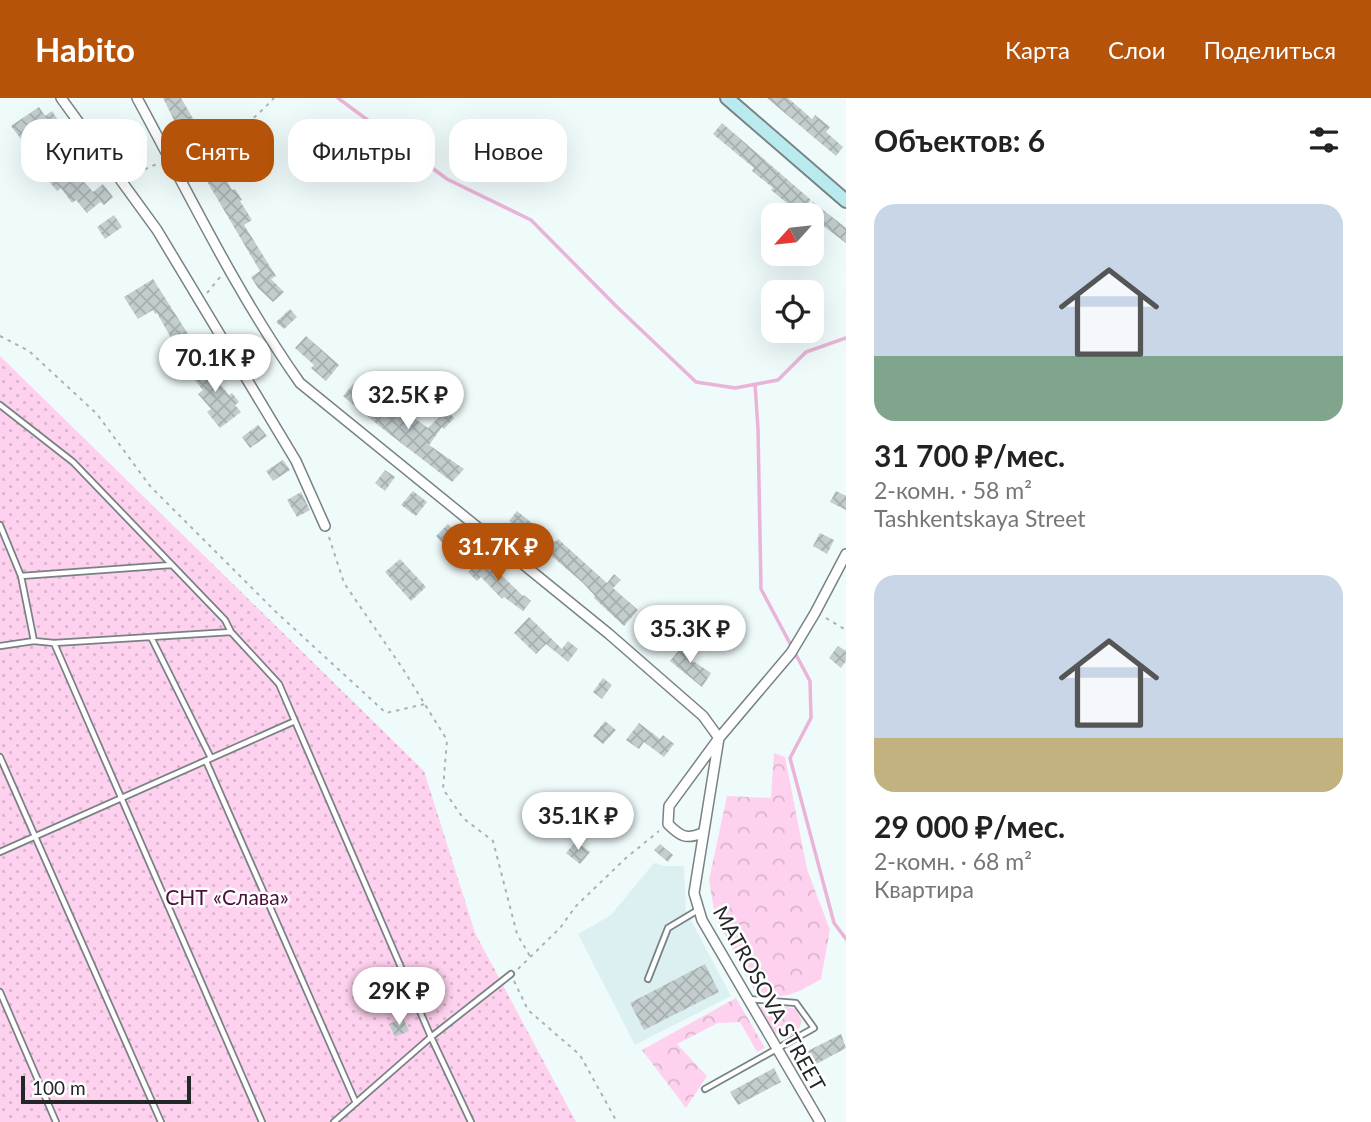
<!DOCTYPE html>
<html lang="ru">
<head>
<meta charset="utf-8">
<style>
	:root { --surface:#fff; --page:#f2f2f2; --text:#222; --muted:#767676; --accent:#b45309 }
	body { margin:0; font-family:Lato,sans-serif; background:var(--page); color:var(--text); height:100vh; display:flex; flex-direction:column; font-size:26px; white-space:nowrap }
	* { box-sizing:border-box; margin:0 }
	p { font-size:23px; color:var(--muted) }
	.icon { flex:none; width:38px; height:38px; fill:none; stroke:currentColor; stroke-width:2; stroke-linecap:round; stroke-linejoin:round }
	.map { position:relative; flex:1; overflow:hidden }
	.side { display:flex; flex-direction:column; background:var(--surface); width:525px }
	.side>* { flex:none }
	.banner { position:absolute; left:21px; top:21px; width:665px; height:63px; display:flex; gap:14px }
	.needle { width:46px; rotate:243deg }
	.tools { position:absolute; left:761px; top:105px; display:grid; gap:14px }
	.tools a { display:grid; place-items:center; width:63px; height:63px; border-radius:14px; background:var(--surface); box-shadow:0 7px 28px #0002; font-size:35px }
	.scale { position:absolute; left:21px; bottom:18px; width:170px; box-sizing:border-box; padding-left:7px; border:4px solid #232728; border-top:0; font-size:19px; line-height:24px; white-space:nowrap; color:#232728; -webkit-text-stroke:5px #fff; paint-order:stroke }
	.price { position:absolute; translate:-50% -60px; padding:0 16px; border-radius:24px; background:#fff; color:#222; font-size:23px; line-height:46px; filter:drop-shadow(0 2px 4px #0008) }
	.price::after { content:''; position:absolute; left:50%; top:42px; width:21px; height:16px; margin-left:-10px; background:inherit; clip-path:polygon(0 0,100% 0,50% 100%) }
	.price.current { background:var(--accent); color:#fff }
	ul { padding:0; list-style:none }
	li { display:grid; align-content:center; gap:14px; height:371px; padding:0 28px }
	li span { display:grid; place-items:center; height:217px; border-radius:21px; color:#555 }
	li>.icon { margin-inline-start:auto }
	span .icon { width:126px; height:126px; fill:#fffc; stroke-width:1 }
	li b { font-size:30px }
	h2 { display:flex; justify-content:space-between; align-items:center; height:84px; padding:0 28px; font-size:30px }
	.pill { padding:0 24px; border-radius:21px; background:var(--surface); box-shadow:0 7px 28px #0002; font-size:24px; line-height:63px }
	.pill.current { background:var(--accent); color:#fff }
	header { display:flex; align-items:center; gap:42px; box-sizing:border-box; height:98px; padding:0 35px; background:var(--accent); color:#fff }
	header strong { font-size:33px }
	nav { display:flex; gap:38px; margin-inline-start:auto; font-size:24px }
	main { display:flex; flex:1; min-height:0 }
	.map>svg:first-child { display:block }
	.built { fill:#dcf0f2 }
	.forest { fill:url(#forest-crowns) }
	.garden { fill:url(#garden-dots) }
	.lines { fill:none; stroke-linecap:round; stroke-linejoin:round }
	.stream { stroke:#e9b4d7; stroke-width:3.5 }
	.building { fill:url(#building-cross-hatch) }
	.lane-casing { stroke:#798283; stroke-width:8 }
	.street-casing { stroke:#798283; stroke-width:12 }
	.secondary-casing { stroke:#798283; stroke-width:16 }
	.path { stroke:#aab3b4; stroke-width:2; stroke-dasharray:3.5 5; stroke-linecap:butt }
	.lane { stroke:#fff; stroke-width:4.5 }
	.street { stroke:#fff; stroke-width:9 }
	.secondary { stroke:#b9ebee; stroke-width:12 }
	.labels { text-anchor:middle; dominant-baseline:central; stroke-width:5; stroke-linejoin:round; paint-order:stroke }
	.park-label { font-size:21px; fill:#4c103d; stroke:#fff }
	.street-label { font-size:21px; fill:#232728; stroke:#fff }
</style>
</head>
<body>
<header>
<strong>Habito</strong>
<nav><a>Карта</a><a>Слои</a><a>Поделиться</a></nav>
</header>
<main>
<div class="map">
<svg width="846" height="1024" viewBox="0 0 846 1024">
	<defs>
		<pattern id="forest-crowns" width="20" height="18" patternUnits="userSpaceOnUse" patternTransform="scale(1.75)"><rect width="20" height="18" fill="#fed2ee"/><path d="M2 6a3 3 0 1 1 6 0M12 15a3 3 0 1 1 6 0" fill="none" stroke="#d9b4cc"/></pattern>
		<pattern id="garden-dots" width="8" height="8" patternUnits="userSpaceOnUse" patternTransform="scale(1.75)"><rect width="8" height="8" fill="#fed2ee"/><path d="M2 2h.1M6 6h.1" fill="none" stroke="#d9b4cc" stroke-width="1.8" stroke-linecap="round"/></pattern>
		<pattern id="building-cross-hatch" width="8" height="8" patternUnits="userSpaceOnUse" patternTransform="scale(1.75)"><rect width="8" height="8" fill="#c3cdce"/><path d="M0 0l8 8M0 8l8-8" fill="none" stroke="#a7b0b1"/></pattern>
	</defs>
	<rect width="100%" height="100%" fill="#effafb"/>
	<!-- built -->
	<path class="built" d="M654,765l10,3h20l2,45 45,85 -96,49 -57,-111 33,-19z"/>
	<!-- forest -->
	<path class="forest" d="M774,655l11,4 22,112 23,61 -9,49c-26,15 -36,22 -66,13l-40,-76 -6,-36 18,-84 44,2z
		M736,900l29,50 -8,4 -17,-30 -22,1 -41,21 30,32 -21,32 -44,-58z
		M767,905l29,6 6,12 -4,10 -8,5 -16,-3 -15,-25z"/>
	<!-- garden -->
	<path class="garden" d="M0,258l424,415 51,162 101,189h-576z"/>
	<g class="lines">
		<!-- stream -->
		<path class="stream" d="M338,0l109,81 84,41 86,87 79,75 39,6 43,-8 28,-28 40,-14
			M755,286l3,45 3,160 49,92 1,37 -21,40 44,165 12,16"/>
	</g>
	<!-- building -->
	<path class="building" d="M163,0h18l28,48 -17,10z
		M767,0h21l24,21 3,-4 15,12 -4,5 17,15 -7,9z
		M39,9l6,9 7,-5 10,15 -2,2 6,11 -11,7 -13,-16 -18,13 -13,-17z
		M722,25l89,77 -11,14 -29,-24 2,-2 -21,-17 2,-3 -41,-34z
		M130,53l5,8 -14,9 -6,-8z
		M67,65l26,29 10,-8 10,13 -9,8 -4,-3 -13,11 -11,-13 -4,3 -11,-15 -4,3 -9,-11z
		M220,71l12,21 3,-1 7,11 -2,1 12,19 -8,5 32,51 -5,3 13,13 -11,10 -15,-14 -7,-11 9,-6 -55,-93z
		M812,103l34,27v15l-24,-18 -10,14z
		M114,117l8,12 -17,12 -8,-12z
		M153,181l42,66 -15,9 -23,-41 -2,1 -2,-4 -15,9 -14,-22z
		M290,211l7,8 -13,12 -8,-7z
		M306,238l33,29 -13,16 -15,-13 3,-3 -19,-17z
		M207,257l6,7 -6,6 22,27 3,-2 7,9 -4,3 6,7 -21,16 -13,-16 4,-3 -13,-15 5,-4 -15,-18z
		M353,286l41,30 5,-7 29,21 18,-18 8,8 -10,11 -2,-2 -13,18 35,24 -12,13 -69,-53 -40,-33z
		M258,327l9,11 -17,12 -8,-11z
		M283,362l7,10 -17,11 -7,-10z
		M385,372l10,7 -10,14 -10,-8z
		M413,393l14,11 -11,14 -15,-11z
		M836,393l10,5v14l-16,-8z
		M301,394l9,18 -13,7 -10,-17z
		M517,413l38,31 3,-3 49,44 7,-9 7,6 -8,8 25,22 -14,16 -30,-28 1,-2 -12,-13 -36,-31 1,-1 -39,-30z
		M448,426l12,12 -12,13 -12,-13z
		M820,435l14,7 -7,14 -14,-8z
		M484,458l9,8 -1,2 31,30 1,-1 7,6 -8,10 -19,-14 -2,2 -21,-22 -4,4 -9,-9z
		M400,461l26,28 -15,14 -26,-29z
		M652,517l18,13 -7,10 -18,-13z
		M529,519l33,32 6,-8 10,8 -10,13 -22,-18 -10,10 -22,-21z
		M685,545l11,8 -6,8 21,14 -9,14 -32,-26z
		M838,548l8,5v10l-5,7 -12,-10z
		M603,580l9,7 -10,14 -9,-7z
		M605,623l11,9 -13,14 -10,-8z
		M639,625l21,16 3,-4 11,9 -10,13 -20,-15 -5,7 -13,-9z
		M576,743l14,11 -10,12 -14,-11z
		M660,746l13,11 -5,7 -14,-12z
		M705,866l14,28 -75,38 -14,-27z
		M403,920l6,13 -14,6 -6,-13z
		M841,936l5,14 -39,21 -7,-14z
		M774,970l7,14 -43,23 -8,-13z"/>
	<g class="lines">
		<defs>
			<path id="lane" d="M0,307l73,57 152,158 6,12
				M0,427l21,51 13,65
				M21,478l150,-11
				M151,539l60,121
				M54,545l208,479
				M0,548l34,-5 20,2 177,-11 48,52 152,353 40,85
				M0,659l161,365
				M206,663l150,342
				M0,754l295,-131
				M648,881l20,-51 30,-18
				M0,894l56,130
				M705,991l109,-61 -18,-25 -48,-4
				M334,1024l97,-85 80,-63"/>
			<path id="street" d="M61,0l96,132 139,231 29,65
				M137,0c52,96 100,196 163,285l309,251 94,82 16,22 -50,68 -1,18c12,12 18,16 34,9
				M820,1024l-118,-202 -8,-27 25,-155 72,-85 24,-40 31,-59"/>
			<path id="secondary" d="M727,0l119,103"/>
		</defs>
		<!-- lane casing -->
		<use href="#lane" class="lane-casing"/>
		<!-- street casing -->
		<use href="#street" class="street-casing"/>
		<!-- secondary casing -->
		<use href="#secondary" class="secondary-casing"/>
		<!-- path -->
		<path class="path" d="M184,68c34,-19 63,-39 90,-68
			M129,78l28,-12 2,1
			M207,195l14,-17
			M0,238l29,15 68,63 53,72 125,125 111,102 39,-9
			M329,439l15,46 59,86 44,71 -4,49 20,29 30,23 24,93 14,24
			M826,520l20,12
			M518,871l42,-41 16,-22 50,-48 33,-27
			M514,883l14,29 52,45 37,67"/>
		<!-- lane -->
		<use href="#lane" class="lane"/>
		<!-- street -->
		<use href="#street" class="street"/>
		<!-- secondary -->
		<use href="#secondary" class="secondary"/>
	</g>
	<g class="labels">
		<!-- park labels -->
		<g class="park-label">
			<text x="227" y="798">СНТ «Слава»</text>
		</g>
		<!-- street labels -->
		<g class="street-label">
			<text transform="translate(770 900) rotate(61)">MATROSOVA STREET</text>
		</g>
	</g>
</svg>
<div class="tools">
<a><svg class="needle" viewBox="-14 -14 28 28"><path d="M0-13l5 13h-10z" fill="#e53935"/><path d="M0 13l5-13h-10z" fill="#767676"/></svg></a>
<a><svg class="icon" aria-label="locate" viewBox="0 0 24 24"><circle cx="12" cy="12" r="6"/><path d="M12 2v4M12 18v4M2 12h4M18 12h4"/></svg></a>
</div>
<div class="scale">100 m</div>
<b class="price" style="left:215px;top:296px">70.1K ₽</b>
<b class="price" style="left:408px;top:333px">32.5K ₽</b>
<b class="price current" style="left:498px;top:485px">31.7K ₽</b>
<b class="price" style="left:690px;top:567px">35.3K ₽</b>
<b class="price" style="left:578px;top:754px">35.1K ₽</b>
<b class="price" style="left:399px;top:929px">29K ₽</b>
<div class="banner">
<a class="pill">Купить</a>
<a class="pill current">Снять</a>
<a class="pill">Фильтры</a>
<a class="pill">Новое</a>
</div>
</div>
<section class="side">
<h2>Объектов: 6<svg class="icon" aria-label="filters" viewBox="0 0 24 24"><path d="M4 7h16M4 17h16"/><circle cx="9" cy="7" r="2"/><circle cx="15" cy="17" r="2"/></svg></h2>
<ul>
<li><span style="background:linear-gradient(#c9d6e8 70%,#7fa58c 0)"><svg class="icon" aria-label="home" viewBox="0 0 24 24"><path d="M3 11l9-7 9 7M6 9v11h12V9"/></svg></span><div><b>31 700 ₽/мес.</b><p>2-комн. · 58 m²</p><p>Tashkentskaya Street</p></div></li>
<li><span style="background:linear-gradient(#c9d6e8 75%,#c2b280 0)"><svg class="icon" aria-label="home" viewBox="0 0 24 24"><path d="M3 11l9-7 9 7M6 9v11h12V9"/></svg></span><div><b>29 000 ₽/мес.</b><p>2-комн. · 68 m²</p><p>Квартира</p></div></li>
</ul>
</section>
</main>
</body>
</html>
